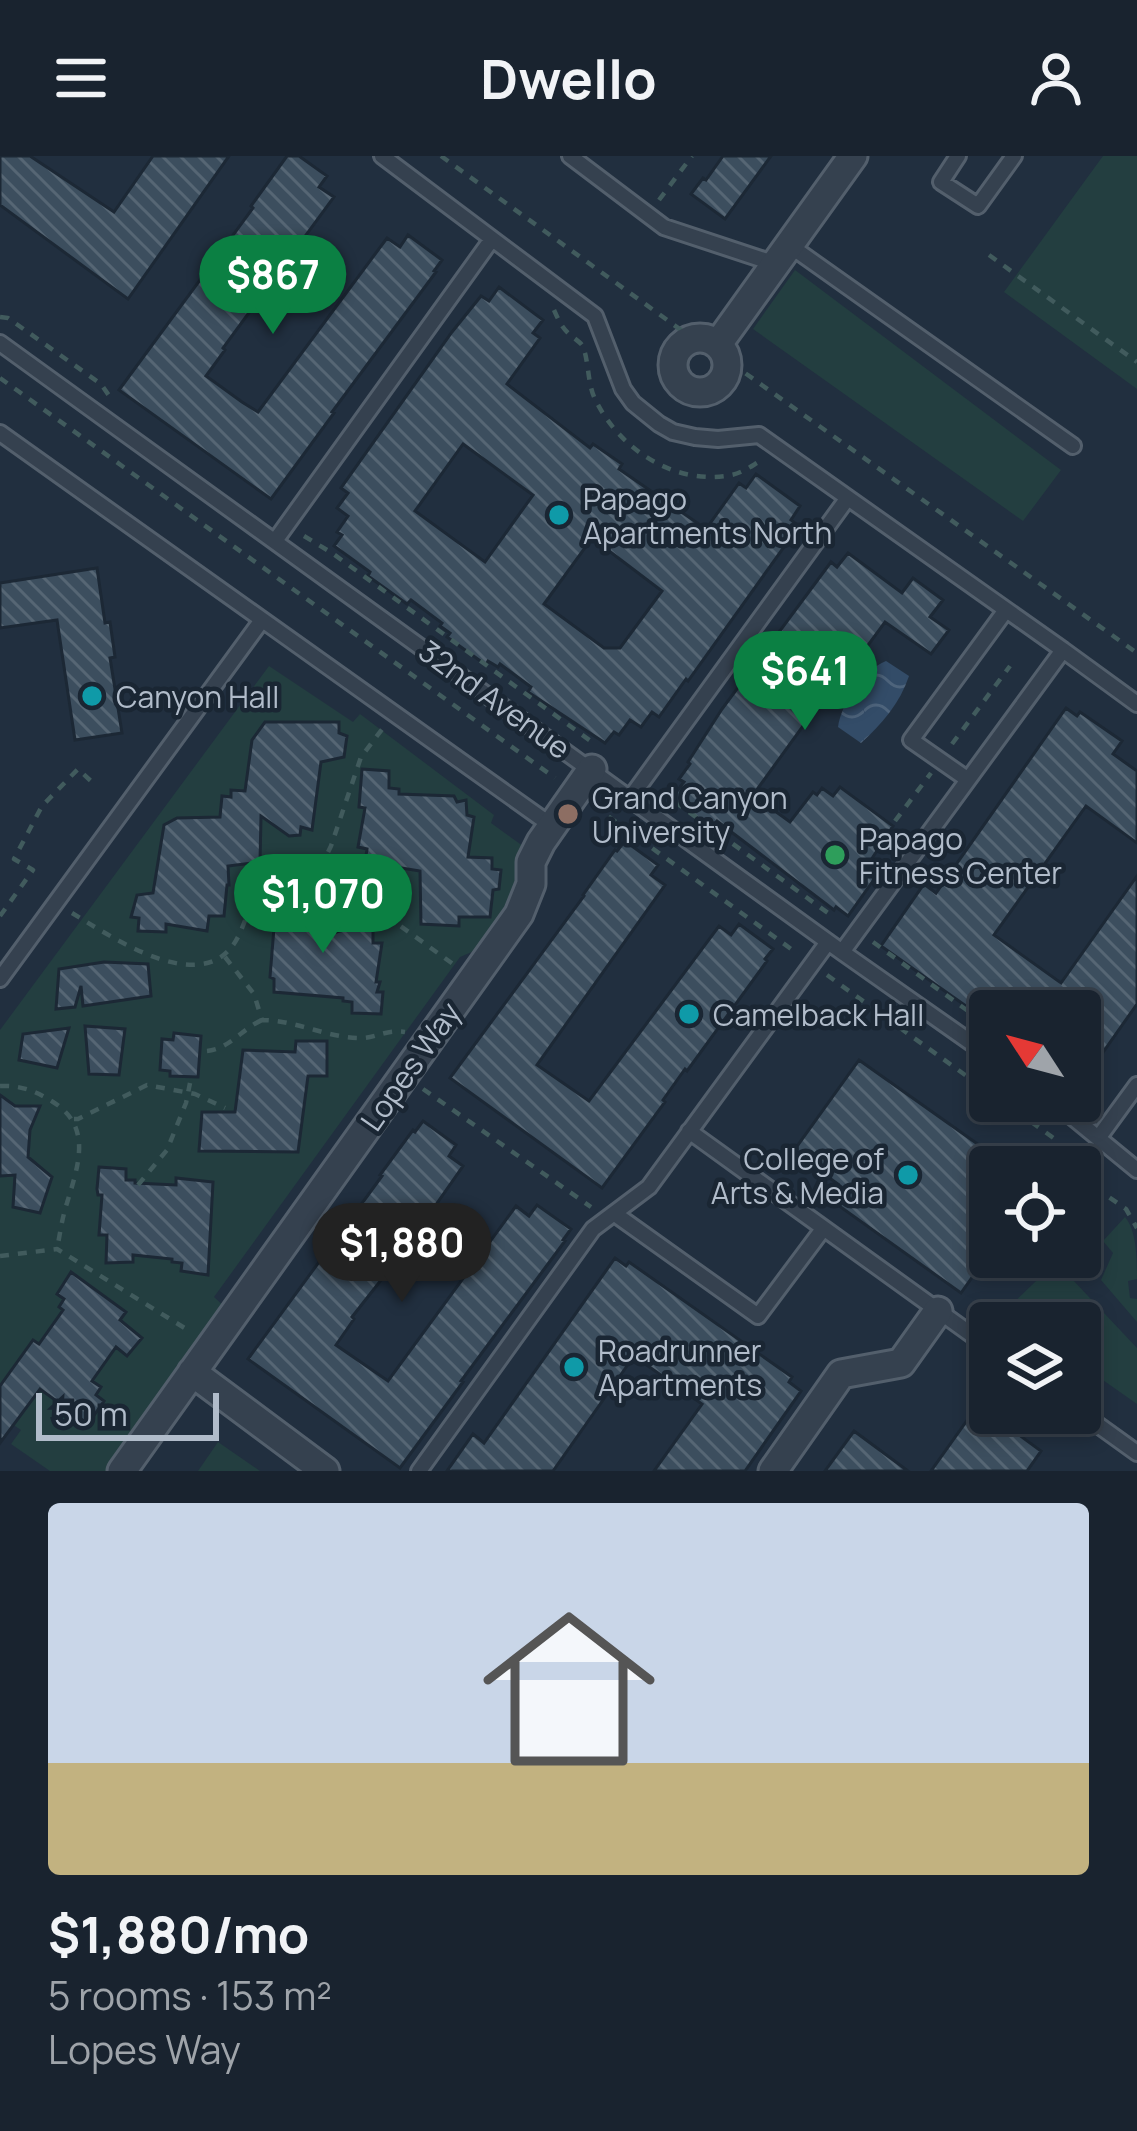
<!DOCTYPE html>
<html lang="en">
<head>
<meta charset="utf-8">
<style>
	:root { --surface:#19232f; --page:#262f3b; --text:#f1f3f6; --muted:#9fa4aa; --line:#37404b; --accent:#0b8043 }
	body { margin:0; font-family:Manrope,sans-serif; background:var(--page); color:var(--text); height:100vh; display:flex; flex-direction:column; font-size:45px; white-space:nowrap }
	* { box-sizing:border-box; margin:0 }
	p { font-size:39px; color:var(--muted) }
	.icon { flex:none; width:66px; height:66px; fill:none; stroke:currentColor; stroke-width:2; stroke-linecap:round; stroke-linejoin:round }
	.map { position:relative; height:1315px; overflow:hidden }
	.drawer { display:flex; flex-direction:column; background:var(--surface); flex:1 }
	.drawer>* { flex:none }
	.needle { width:78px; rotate:306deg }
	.tools { position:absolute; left:969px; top:834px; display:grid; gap:24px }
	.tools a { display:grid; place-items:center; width:132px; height:132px; border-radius:12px; background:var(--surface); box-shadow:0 6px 18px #0003,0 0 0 3px var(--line); font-size:60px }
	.scale { position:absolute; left:36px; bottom:30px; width:183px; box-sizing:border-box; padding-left:12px; border:6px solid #b1bcca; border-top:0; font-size:33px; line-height:42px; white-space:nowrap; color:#b1bcca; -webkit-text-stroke:9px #1a2633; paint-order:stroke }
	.price { position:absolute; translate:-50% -102px; padding:0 27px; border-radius:42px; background:var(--accent); color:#fff; font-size:39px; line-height:78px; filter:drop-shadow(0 3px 6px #0008) }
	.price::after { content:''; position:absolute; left:50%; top:72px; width:36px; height:27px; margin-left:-18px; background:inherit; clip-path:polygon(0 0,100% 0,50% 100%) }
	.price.current { background:#222; color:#fff }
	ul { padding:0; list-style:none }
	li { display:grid; align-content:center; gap:24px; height:636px; padding:0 48px }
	li span { display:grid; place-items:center; height:372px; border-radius:12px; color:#555 }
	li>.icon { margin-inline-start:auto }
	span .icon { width:216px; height:216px; fill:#fffc; stroke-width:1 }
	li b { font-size:51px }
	header { display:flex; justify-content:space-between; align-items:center; height:156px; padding:0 48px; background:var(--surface); font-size:54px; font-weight:700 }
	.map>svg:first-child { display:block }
	.grass { fill:#233e40 }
	.water { fill:url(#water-waves) }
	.building { fill:url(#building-back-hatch); stroke:#1c2835; stroke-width:3; fill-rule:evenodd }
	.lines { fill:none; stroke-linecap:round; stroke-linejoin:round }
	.lane-casing { stroke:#535f6c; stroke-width:20 }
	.street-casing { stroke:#535f6c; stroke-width:33 }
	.path { stroke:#415b5d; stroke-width:4.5; stroke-dasharray:9 9; stroke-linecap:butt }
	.lane { stroke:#35414f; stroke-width:14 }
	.street { stroke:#35414f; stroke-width:27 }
	.culture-dot { fill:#0f9aa8; stroke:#1a2633; stroke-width:4.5 }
	.education-dot { fill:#8d6e63; stroke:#1a2633; stroke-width:4.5 }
	.leisure-dot { fill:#2e9e5b; stroke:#1a2633; stroke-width:4.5 }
	.labels { text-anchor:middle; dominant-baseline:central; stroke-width:9; stroke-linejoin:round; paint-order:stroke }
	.poi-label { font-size:30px; fill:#b1bcca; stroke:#1a2633; text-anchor:start }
	.street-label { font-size:30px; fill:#b1bcca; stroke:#1a2633 }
</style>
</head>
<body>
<header><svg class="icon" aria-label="menu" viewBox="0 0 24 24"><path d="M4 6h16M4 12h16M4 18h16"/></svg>Dwello<svg class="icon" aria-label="person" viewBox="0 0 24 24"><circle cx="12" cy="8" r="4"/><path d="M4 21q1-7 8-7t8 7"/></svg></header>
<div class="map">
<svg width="1137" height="1315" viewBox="0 0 1137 1315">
	<defs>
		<pattern id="water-waves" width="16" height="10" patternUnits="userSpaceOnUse" patternTransform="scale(3)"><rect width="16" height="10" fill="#334c68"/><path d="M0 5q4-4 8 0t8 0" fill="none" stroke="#4e647c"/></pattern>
		<pattern id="building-back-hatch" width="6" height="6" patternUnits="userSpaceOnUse" patternTransform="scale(3)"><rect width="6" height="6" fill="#3c4e5e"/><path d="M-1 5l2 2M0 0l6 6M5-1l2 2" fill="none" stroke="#566674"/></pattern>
	</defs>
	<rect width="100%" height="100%" fill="#212f3f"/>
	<!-- grass -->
	<path class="grass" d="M1103,0h34v233l-133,-97z
		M795,114l266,200 -38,51 -270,-192z
		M269,510l84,56 7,-8 134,101 -3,8 36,26 -12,58 -34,41 -21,9 -246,340 13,12 -118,162h-59l-39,-27 10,-14 -21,-14v-386z
		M1125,1061c12,14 12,43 12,62l-9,2 2,17 7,1v23l-36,-42 12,-27 -10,-12z
		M1056,1106l81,86v56l-47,-33 -10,9v-57h-88z
		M218,1286l42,29h-62z"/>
	<!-- water -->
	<path class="water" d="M886,505l23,15c-9,27 -27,48 -48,67l-23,-16c3,-23 25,-57 48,-66z"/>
	<!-- building -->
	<path class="building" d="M0,0h30l84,56 39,-56h76l-101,143 -128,-94z
		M287,0h12l28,20 -8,11 15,10 -111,151 2,2 -19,26 36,26 16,10 129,-174 13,9 8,-12 34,25 -8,11 2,1 -104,140 2,1 -63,86 -152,-109 134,-182 -2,-2z
		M723,0h48l-46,63 -34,-25 12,-16 3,2z
		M499,131l44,33 -10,13 7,5 -33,46 83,64 3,-4 29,20 -3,5 87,60 33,-46 7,5 10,-14 44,32 -9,14 8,6 -111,155 -2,-2 -27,38 -7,-5 -11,15 -11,-7 -11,15 -5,-3 -9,11 -77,-51 3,-5 -31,-23 -2,3 -10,-6 -2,4 -39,-28 3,-4 -10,-7 2,-3 -31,-23 -4,4 -39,-28 2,-4 -36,-26 8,-11 -5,-3 11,-16 -11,-8 11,-15 -7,-5 111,-156 29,-36 8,5zM463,288l70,51 -48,67 -70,-51zM592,382l70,53 -42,57h-16l-60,-44z
		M848,397l54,40 11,-15 30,22 -13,17 19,13 -18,24 -46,-32 -44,60 -4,-3 -84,116 37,27 23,-30 4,3 5,-7 11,8 7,-9 53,39 -24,37 11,8 -32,45 -12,-9 -2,3 -117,-89 -6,7 -40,-29 13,-17 -5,-3 11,-15 -2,-2 34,-53 109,-147 6,5z
		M97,412l8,55 5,-1 5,35 -5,1 12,75 -47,7 -18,-120 -57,8v-45z
		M1066,552l11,8 3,-4 42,29 -9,13 24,17v72l-51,-37 -92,129 67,48 76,-107v128l-57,81v-74h-90v12l-109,-77 43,-62 12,9z
		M265,566h74v11l8,3 -3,21 -23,5 -9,68 -11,-3 -1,8 -11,1 -28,-20 -1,46 -32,4 1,19h-2l-3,31h-15l-2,15 -41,-7v8l-28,-1 1,-13 -8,-1 6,-22 16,-2 11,-68 13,-7 43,-1 2,-21 9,1v-7l14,1 7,-51z
		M362,613l27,2v17l10,1v5l55,2 3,6 9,-2 1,15 7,2 -6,40 24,1v11l9,1 -2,19 -6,1 -3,27h-31v9l-38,-2 -1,-53 -55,-9 2,-13 -9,-2 7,-39 -6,-1z
		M625,685l33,24 -7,10 14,10 -128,180 52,36 130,-175 12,9 8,-11 34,25 -8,10 2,2 -80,110 -2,-2 -22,31 2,2 -63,86 -152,-110 134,-182 -1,-1 32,-45 2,1z
		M277,735l45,3 -5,29h17l3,9 17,-5 19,1v15h9l-6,39h4l-3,10h6l-2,22 -29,-1v-11l-9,-1v-3l-69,-6v-13l-4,-2z
		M104,806l44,2 3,32 -68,10 -2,-20 -6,21 -19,2 3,-40z
		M85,870l40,3 -6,46 -30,-1z
		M69,872l-12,40 -38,-8 4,-26z
		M174,877l27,3 -3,41 -28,-1v-5l-10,-1 2,-31 11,1z
		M296,885h31v35h-19l-10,76 -99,-1 3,-39h33l8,-62 52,2z
		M859,904l151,107h-20v85l-29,41 -133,-95 10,-14 -45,-32z
		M0,939l15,11h25l-10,24 -2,27 24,20 -12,36 -27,-6 2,-32 -15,1z
		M423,965l33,24 -7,11 14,10 -63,90 -48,61 2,2 -18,26 52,36 128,-175 13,10 8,-11 34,24 -8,11 2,1 -104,140 2,1 -63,86 -152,-109 134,-183 -2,-1 33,-45 2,2z
		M99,1011l27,2v11h9v3l41,2v-7l37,4 -5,93 -27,-4 1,-8 -10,-1v-3l-39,-4v7l-27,1 1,-28h-8l3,-40h-4l-1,-6z
		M615,1102l11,8 3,-4 163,115 -3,5 12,9 -56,80h-91l48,-67 -68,-48 -81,115h-106l26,-37 11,9z
		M71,1116l55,40 -6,8 22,18 -15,18 -11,-9 -24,34 9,6 -5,8 8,6 -16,23 -48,-35 -40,54v-57l33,-46 6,4 24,-34 -4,-3 5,-8 -7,-5z
		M978,1249l63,46 -14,20h-96z
		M854,1275l54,40h-83z"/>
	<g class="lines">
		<defs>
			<path id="lane" d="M382,0l213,160 28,73 10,14 26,21 14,8 22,5 23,2 41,-4 304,215
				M570,0l94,71 112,37
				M958,0l-17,26 37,24 36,-50
				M789,89l284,201
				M0,187l842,609 148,104
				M0,277l552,393
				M275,385l217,-302
				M967,623l-56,-39 95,-130
				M631,641l216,-298
				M842,796l221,-302 74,54
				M0,823l262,-359
				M1053,945l84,69
				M689,975l301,217
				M1099,981l38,-52
				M615,1058l143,102 65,-87
				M1080,1256l57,41
				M419,1315l174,-242 56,-42 179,-245"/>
			<path id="street" d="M673 209a27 27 0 1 1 54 0a27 27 0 1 1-54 0Z
				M718,188l135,-188
				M192,1216l133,99
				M122,1315l397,-557 12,-30v-22l10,-20 51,-73
				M773,1315l68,-97 60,-11 37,-52"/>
		</defs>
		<!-- lane casing -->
		<use href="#lane" class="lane-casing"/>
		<!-- street casing -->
		<use href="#street" class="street-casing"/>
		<!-- path -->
		<path class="path" d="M441,0l251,182
			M659,44l33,-44
			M989,99l148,107
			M554,154c4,9 7,16 14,23 3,3 12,9 14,12 7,13 5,38 13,54 24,50 80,87 136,76 12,-2 23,-11 33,-16
			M0,161l8,1 93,66 9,13
			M731,207l406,290
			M0,222l555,400
			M304,380l28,17 260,189
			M952,588l58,-78
			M660,635l168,122 -1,3
			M594,650l204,148
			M895,665l36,-48
			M320,712l11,-22 30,-89 22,-29
			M72,757c43,26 135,89 167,22 13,-28 15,-54 44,-71l15,4h22l133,96
			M0,760l33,-46 -19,-11 28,-53 36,-37 14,13
			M873,786l117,85
			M225,801l29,37 8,26c33,0 63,17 96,18 18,1 26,-9 47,-6
			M827,819l163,118
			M207,895c22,-2 35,-22 55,-31
			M0,930c20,-1 36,5 53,16 40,25 25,64 14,101 -5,15 -7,31 -10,46
			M423,933l168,118
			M1002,945l57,41 9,25
			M74,963h4l69,-34 48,9 30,14
			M1080,1021l46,32 11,19
			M138,1029l29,-35 19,-47 4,-20
			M0,1100l57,-7 134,83"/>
		<!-- lane -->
		<use href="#lane" class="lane"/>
		<!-- street -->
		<use href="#street" class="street"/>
	</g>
	<!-- markers -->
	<g class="culture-dot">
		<circle cx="559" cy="359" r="12"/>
		<circle cx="92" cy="540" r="12"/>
		<circle cx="689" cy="858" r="12"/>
		<circle cx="908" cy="1019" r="12"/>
		<circle cx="574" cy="1211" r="12"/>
	</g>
	<circle class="education-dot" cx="568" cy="658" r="12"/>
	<circle class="leisure-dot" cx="835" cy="699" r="12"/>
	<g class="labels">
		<!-- poi labels -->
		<g class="poi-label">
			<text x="583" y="342">Papago<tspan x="583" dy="34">Apartments North</tspan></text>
			<text x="116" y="540">Canyon Hall</text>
			<text x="592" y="641">Grand Canyon<tspan x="592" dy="34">University</tspan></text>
			<text x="859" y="682">Papago<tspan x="859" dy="34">Fitness Center</tspan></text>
			<text x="713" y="858">Camelback Hall</text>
			<text x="884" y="1002" text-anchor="end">College of<tspan x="884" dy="34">Arts &amp; Media</tspan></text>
			<text x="598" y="1194">Roadrunner<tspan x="598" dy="34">Apartments</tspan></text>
		</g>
		<!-- street labels -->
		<g class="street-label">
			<text transform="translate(495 543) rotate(36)">32nd Avenue</text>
			<text transform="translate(410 910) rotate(-55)">Lopes Way</text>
		</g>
	</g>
</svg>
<div class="tools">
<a><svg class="needle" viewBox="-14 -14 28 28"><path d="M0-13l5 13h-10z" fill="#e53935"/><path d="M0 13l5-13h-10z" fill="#9fa4aa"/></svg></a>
<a><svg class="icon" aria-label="locate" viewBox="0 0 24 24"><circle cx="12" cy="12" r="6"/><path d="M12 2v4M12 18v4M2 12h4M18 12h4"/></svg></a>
<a><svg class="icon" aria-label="layers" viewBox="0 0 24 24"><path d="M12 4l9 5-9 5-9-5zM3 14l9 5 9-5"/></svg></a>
</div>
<div class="scale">50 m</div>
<b class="price" style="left:273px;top:181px">$867</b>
<b class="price" style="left:805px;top:577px">$641</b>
<b class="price" style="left:323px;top:800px">$1,070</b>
<b class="price current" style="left:402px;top:1149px">$1,880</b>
</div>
<section class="drawer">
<ul>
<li><span style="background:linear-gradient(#c9d6e8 70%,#c2b280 0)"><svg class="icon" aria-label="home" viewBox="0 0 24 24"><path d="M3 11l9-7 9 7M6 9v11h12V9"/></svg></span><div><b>$1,880/mo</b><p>5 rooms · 153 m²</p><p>Lopes Way</p></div></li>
</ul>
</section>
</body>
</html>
